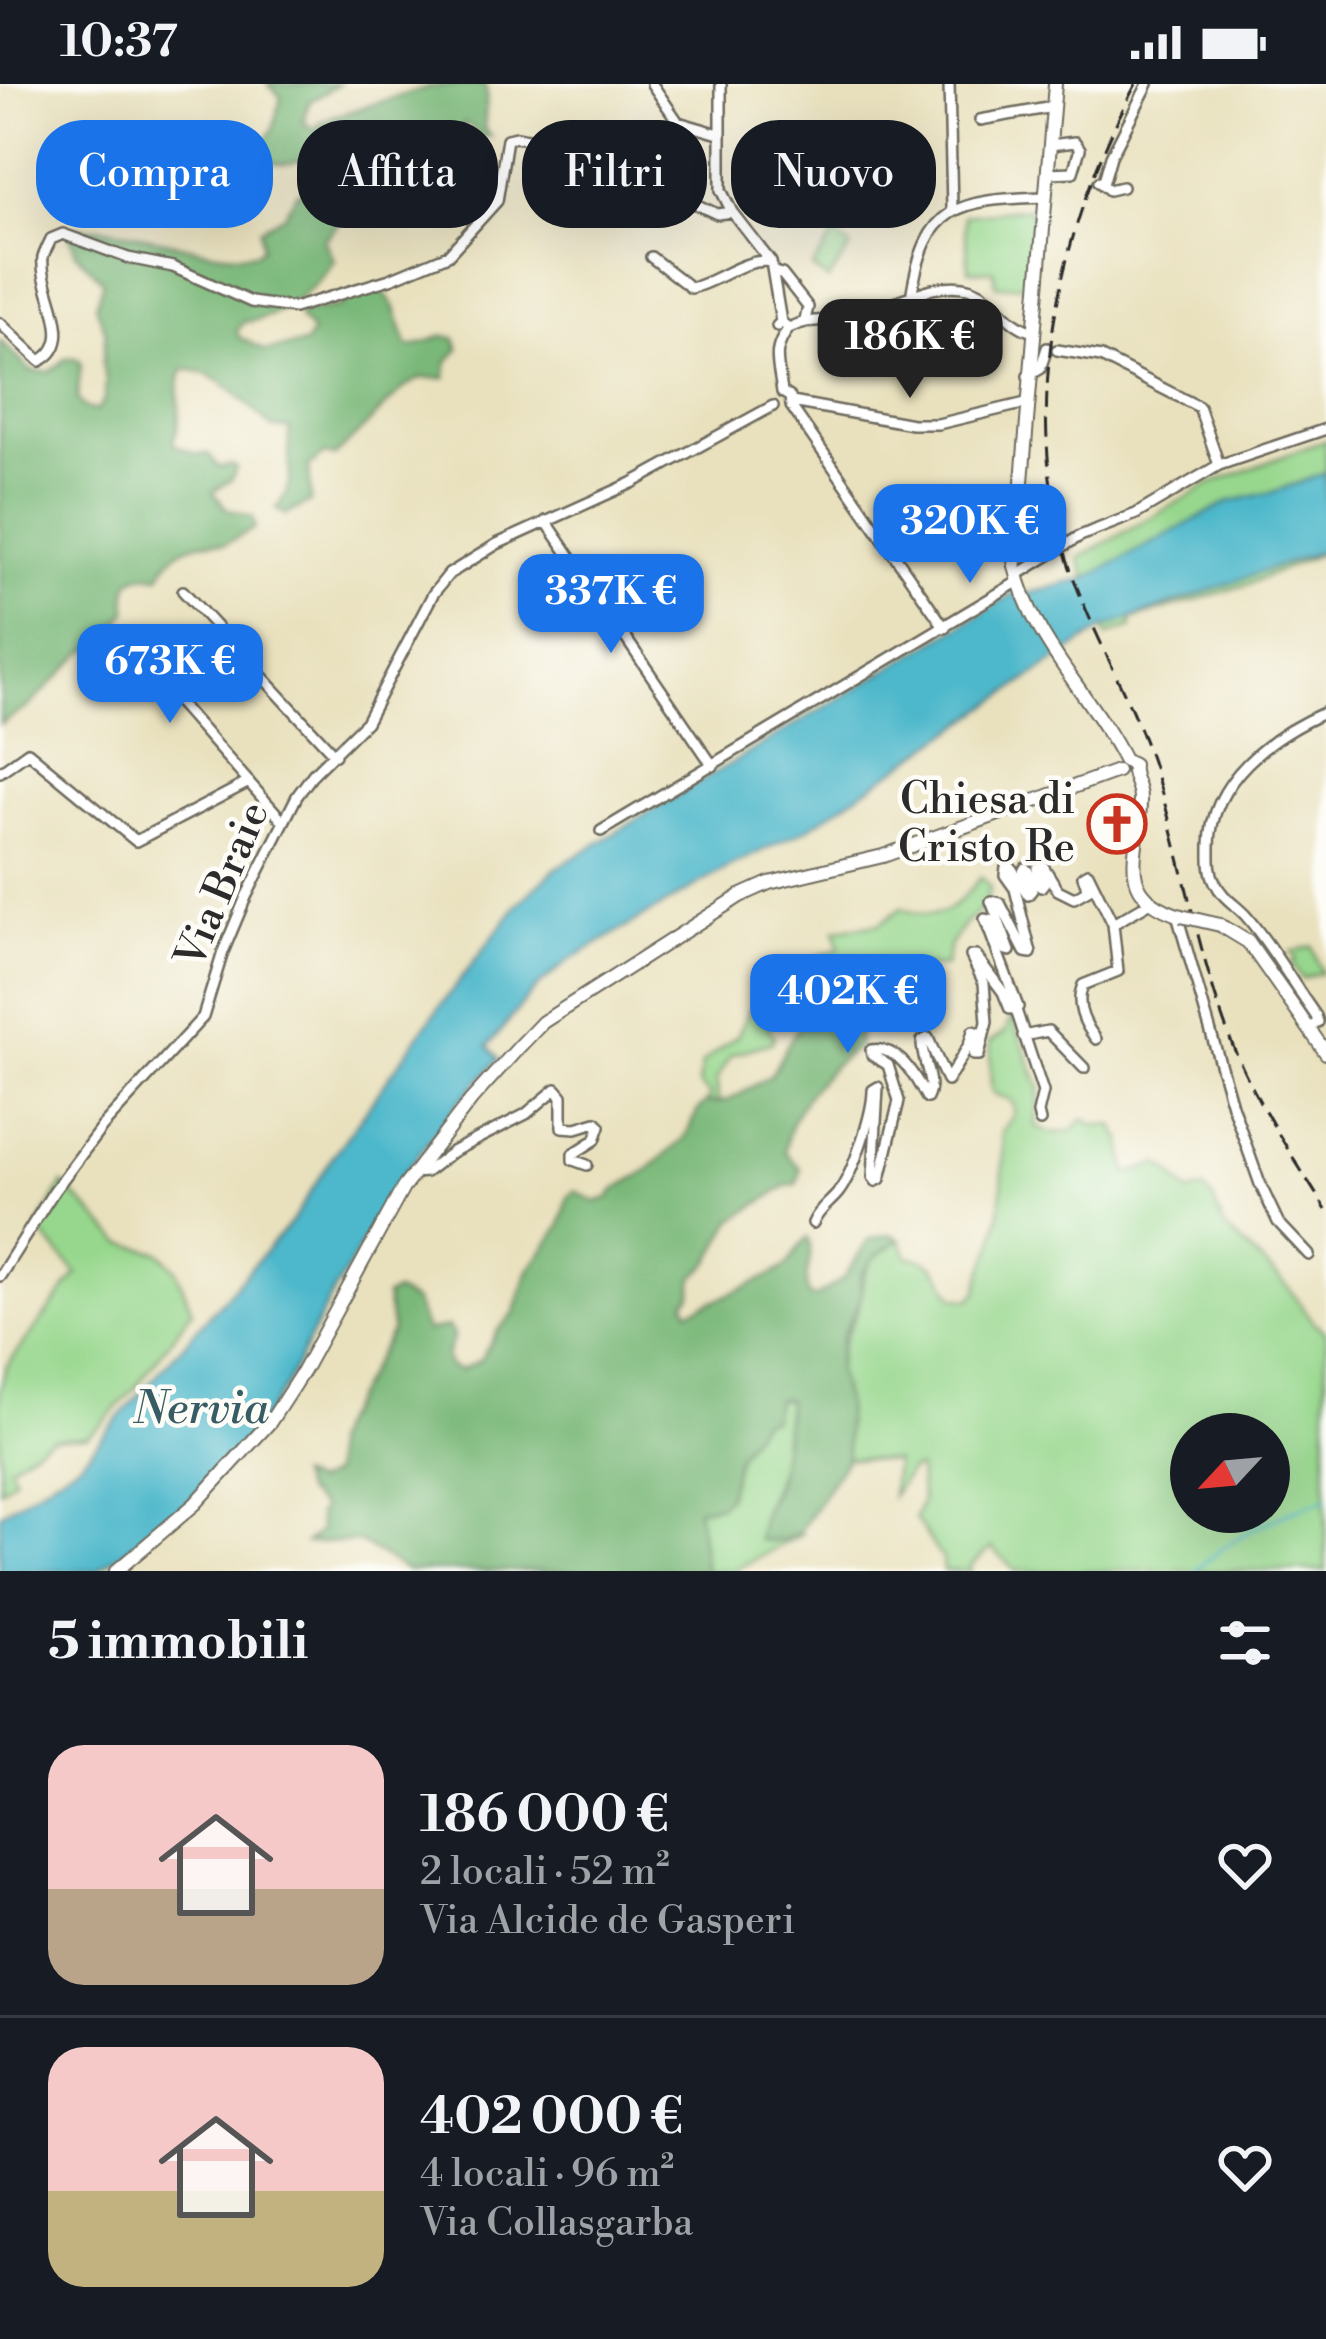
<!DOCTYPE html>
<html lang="it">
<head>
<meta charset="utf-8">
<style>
	:root { --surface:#171b24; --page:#20242c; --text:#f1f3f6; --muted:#9ea1a6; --line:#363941; --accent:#1a73e8 }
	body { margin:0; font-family:"Libre Bodoni",serif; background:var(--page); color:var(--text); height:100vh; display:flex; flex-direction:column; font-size:45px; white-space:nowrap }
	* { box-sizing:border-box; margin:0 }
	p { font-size:39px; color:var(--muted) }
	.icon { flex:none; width:66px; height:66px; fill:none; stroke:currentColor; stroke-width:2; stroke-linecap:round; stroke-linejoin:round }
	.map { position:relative; height:1487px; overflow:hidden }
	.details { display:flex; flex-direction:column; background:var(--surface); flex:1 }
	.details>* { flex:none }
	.top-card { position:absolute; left:36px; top:36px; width:1254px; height:108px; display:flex; gap:24px }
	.needle { width:78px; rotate:244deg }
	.buttons { position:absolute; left:1170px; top:1329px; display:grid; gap:24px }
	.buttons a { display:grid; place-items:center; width:120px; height:120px; border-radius:50%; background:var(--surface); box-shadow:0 12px 48px #0002; font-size:60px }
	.price { position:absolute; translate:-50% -102px; padding:0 27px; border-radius:24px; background:var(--accent); color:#fff; font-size:39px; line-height:78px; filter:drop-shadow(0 3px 6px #0008) }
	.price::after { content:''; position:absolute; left:50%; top:72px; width:36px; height:27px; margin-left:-18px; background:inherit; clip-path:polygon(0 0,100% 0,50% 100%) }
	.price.active { background:#222; color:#fff }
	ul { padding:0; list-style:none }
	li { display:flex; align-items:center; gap:36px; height:300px; padding:0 48px }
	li+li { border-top:3px solid var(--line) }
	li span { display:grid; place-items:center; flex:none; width:336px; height:240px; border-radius:36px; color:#555 }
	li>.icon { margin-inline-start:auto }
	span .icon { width:144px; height:144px; fill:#fffc; stroke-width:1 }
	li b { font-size:51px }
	h2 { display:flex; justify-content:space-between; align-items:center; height:144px; padding:0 48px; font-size:51px }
	.tag { padding:0 42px; border-radius:48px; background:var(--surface); box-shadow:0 12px 48px #0002; font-size:42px; line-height:108px }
	.tag.active { background:var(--accent); color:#fff }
	.status { display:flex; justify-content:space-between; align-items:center; height:84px; padding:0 60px; background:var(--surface); direction:ltr }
	.status svg { height:33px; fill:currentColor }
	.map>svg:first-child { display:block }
	.green { fill:#97d78d; stroke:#61815c; stroke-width:3; fill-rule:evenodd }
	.forest { fill:#79b878; stroke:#527252; stroke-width:3 }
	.water { fill:#4eb8cb; stroke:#3c727b; stroke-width:3 }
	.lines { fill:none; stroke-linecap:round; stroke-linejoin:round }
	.stream { stroke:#4eb8cb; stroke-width:3 }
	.minor-casing { stroke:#6e6b5e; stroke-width:14 }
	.major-casing { stroke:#6e6b5e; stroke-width:16 }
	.minor { stroke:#fff; stroke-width:9 }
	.major { stroke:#fff; stroke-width:12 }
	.rail { stroke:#2b2b2b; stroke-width:3; stroke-dasharray:18 9; stroke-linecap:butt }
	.major-bridge-casing { stroke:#6e6b5e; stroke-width:16; stroke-linecap:butt }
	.major-bridge { stroke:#fff; stroke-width:12 }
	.labels { text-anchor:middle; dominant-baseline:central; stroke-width:9; stroke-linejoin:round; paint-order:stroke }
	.poi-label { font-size:42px; fill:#2b2b2b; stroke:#fdfcf7; text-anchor:end }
	.street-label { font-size:42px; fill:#2b2b2b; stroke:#fdfcf7 }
	.water-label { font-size:45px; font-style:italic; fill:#375c63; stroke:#fdfcf7 }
</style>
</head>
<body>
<div class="status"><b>10:37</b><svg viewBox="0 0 49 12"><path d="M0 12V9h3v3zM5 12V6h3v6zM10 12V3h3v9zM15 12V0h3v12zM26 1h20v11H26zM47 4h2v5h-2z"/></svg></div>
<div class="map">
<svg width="1326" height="1487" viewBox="0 0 1326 1487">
	<rect width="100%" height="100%" fill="#fdfcf7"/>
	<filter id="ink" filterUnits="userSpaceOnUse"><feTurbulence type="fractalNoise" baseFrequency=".00833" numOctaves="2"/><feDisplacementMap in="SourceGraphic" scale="24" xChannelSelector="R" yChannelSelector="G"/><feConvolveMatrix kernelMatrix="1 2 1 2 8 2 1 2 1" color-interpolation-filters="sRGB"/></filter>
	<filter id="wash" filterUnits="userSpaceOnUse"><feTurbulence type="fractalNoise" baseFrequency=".004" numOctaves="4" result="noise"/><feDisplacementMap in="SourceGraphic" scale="48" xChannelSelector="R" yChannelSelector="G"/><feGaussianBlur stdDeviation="2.7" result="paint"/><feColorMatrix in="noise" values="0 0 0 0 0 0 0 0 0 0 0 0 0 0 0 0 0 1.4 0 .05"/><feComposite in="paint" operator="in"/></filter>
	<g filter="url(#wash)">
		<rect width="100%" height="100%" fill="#e9e1be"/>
		<!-- green -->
		<path class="green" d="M1028,124l4,7 -2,70 -34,1 -2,-15 -25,-1 -5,-55z
			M835,151l16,12 -23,33 -16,-12z
			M1326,356v111l-75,32 -120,37 1,7 -25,9 -28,-78 133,-75z
			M981,793l9,10 -6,20 -19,17 -15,21 -5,21 -21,2 -48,24 -39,1 -10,-14c-23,0 -47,29 -59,48l6,9 -2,6 -41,13 -14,24 1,25 -11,-2 3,-7 -11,-10 3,-22 36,-28 9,-21 32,-40 19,-11 41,-14 -4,-19 44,-6 23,-16c41,18 54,-2 79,-31z
			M1312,862l9,27 -19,6 -11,-16 5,-4 -5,-7z
			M1012,933l28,70 -4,39 15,7 21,-2 12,-13 9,7h20l9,15 5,34 32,-10c14,7 18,20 30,28l14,-2 9,7 12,30 64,60 25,35 13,10v239h-311l-23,-24 -22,19 1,5h-28l-1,-12 -27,-41 7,-18 -4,-32 -8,2 -18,26 3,-35 -48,-3c0,-32 -12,-65 -9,-96 3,-26 20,-44 22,-63 5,-34 8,-42 40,-60l8,18c29,2 32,18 46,40l16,3 8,-8c3,-26 12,-32 17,-54 7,-28 10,-77 7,-105 6,-12 20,-21 7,-34l-15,-5 -3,-5 -1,-47 14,-9zM1191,1350h78v78h-78z
			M63,1100l59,59 37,9 17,17 16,42 -56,76 -35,38 -14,11 -37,2 -41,28 6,11 -15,13v-101l6,-22 71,-93 -40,-46z
			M777,1315h10l-7,67 -19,52 20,23 19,-10 2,3 -69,37h-28l-8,-63 11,-3 21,-19 9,-31z"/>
		<!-- forest -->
		<path class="forest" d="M268,0h71l-30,18 -5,20 9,7 18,-12 99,-30 54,-3 3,9 -3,36 7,7 -14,1 -3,-9 -10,-5 -4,11 -8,7 -20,-10 -10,2c-16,20 -49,11 -73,20l-5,13 -15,1 -6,-9c-26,-3 -30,13 -62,0v-10l12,-19 8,-32z
			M298,108c15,2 37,13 44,27l-18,21 10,21c-19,29 -57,59 -91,61l-6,9 2,6 27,14 39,-7 7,-11 -13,-15 2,-6 38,-5 16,-13 25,-7 14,19 13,39 5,2 31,-11 12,2 4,11 -11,12 -3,17h-24l-15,8 -71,70 -10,-2 -16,12 2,35 -25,14 -10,-6c23,-26 9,-51 14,-81h-17c-24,-21 -57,-61 -90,-58 -11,24 3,46 -10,69l2,6 21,9h13l9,13 13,-2 5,3 -4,11 -19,13 14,17 25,8 3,11 -30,16c-27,-7 -54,5 -65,32 -32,-5 -35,6 -33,36l-27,32 -16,8 -56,55 -28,17v-383l31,30 19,1 15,-13h13l3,5 -4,35 8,9 12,3 7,-11 2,-21 -4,-14 4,-33 -10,-26 7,-25 -27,-28 -7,-20 4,-5c64,-4 120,31 183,25l6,-5 -2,-19 23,-13z
			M826,926l22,4 11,21 -1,11c-34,24 -70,63 -73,106l16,17 -4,15 -11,2 -54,35 -22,41 -16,15 -2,17 -7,8 4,9c18,-7 83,-34 96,-44 10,-9 11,-21 23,-29 8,21 -8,38 1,58l8,1 27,-19 25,-39 22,-5 9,5 -26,19 -13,17v23l-19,39 -5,31 9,39 1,51 -47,73 -19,10 -22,-1c0,-21 10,-36 17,-55 4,-12 12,-74 11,-86h-10l-6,20 -9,1 -24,35 -11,42 -7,8 -23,3 8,63h-298l-48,-29 -53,1 14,-12 -2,-17 4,-6 -18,-16 -6,-15 17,6 17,-9 -1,-29 5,-16 56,-99 -6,-34 10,-4 19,10 11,29 22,-4 6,9 -8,20 3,10 11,4 20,-10 18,-30 16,-16 14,-42 33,-47 7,-28 7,-6 21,11 13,-4 7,-9 30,-17 38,-33 14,-29 9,-8c22,5 43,-16 63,-26 15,-21 25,-61 56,-66z"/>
		<!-- water -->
		<path class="water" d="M1326,389v76l-222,79 -297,201 -76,37 -163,95 -33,28 -47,57 11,13 -40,43 -58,75 -72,123 -44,87 -44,61 -44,48 -62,49 -39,26h-96v-57l81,-53 212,-241 38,-61 101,-142 86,-113 37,-35 460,-276h16l56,-15 141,-76 48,-11z"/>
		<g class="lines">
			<!-- stream -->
			<path class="stream" d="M1196,1487c35,-35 82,-57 130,-72"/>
		</g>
	</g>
	<g filter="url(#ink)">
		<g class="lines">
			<defs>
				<path id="minor" d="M652,0l26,38 41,12
					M721,0v106l11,22 39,50 10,60 -4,4
					M949,0l3,124
					M980,36l73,-13
					M1047,89l26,-1 7,-23 -5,-7 -25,3
					M1099,98l10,8 13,-3
					M1103,100l8,-28 37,-72
					M651,173l40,31c27,-6 53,-31 80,-26
					M774,188l8,2 26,33 -3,13
					M911,214c14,-94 46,-98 133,-101
					M781,238l8,6c-18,24 -11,33 -7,64l8,5 1,9 154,222
					M0,239l40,38c40,-20 -1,-71 3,-104 0,-2 7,-15 8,-18l12,-5 65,24 45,9 78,35 43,6 96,-29 58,-24 49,-54 10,-62 9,-2 57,10 144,67 15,-2
					M789,244c19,-10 34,-6 55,-9 40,-6 87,-43 128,-30 25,9 32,34 61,43
					M1057,266l44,7 98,50 20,58
					M1028,292l12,-7 7,-21
					M792,318l120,22h26l88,-21
					M546,437l167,245
					M1017,491l63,-39 56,-22 83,-49 107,-36
					M183,507l152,164
					M126,559l157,178
					M0,688l28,-20 108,89 113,-59
					M601,747l418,-250
					M1177,831l55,190 28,79 18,38 31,33
					M1016,926l27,82 -5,21 2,8
					M1310,944l8,-6 -2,-6c-23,-32 -44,-70 -70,-100 -11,-12 -24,-18 -31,-34 -6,-11 -5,-24 -5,-37 1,-65 61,-109 116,-133
					M1023,952l25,-5 36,37
					M1096,955c-12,-15 -21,-35 -13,-54l35,-14 -5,-47
					M947,997l22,-36 4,-14 6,2 -5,22h5l8,-33 -3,-39 -13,-27h5l27,36 7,17 8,-2 -33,-88 8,2 13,29 4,1 -19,-50 9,2 25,49 6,1 -16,-64 -10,-14 1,-8 6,2 16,26 4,-5 -9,-18 2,-4 16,19 4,-5 -8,-14 6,-2 15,24 16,8 14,-8 -5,-14 5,-3 25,51 38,-22
					M415,1089l11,-1 26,-20 74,-38 30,-25 6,7v31l14,1 20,-6 4,4 -5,14 -22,14v6l14,5
					M813,1139c6,-14 16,-19 25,-30 15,-19 35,-80 35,-103l5,-3 -5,90 3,4 4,-2 19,-78 -11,-36 -16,-10 -1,-5c30,-5 45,30 56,48 9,-16 -6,-38 -5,-57l6,-3 19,43
					M0,1192l54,-85 48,-64 101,-110 20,-65 23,-55 51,-101 17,-23 52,-51 67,-128 16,-20 48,-30 135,-61 141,-77"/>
				<path id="major" d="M1055,0l-40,482c16,74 76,128 109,194l9,5c-2,13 7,19 7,34 1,53 -29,95 41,117
					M1220,841l28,17 78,111
					M116,1487l79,-67 75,-82 33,-51 100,-183 68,-88 48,-53 24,-25 197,-126 29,-13 114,-27 234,-85"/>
			</defs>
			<!-- minor casing -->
			<use href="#minor" class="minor-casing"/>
			<!-- major casing -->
			<use href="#major" class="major-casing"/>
			<!-- minor -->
			<use href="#minor" class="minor"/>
			<!-- major -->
			<use href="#major" class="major"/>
			<!-- rail -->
			<path class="rail" d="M1136,0c-77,142 -118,324 -67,481 24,72 65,137 87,209 27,86 41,177 73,262 24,63 62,117 97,174"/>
			<defs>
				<path id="major-bridge" d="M1181,832l39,9"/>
			</defs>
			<!-- major-bridge casing -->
			<use href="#major-bridge" class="major-bridge-casing"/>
			<!-- major-bridge -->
			<use href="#major-bridge" class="major-bridge"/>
		</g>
	</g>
	<!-- icons -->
	<defs>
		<symbol id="church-ring" viewBox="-11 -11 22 22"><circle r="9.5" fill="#fdfcf7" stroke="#c8321e" stroke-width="1.5"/><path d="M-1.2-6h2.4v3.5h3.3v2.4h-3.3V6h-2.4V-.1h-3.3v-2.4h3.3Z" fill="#c8321e"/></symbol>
	</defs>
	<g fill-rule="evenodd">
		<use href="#church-ring" x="1084" y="707" width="66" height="66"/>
	</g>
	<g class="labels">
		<!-- poi labels -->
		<g class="poi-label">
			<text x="1075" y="716">Chiesa di<tspan x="1075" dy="48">Cristo Re</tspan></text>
		</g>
		<!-- street labels -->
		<g class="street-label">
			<text transform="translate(223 801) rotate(-67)">Via Braie</text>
		</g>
		<!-- water labels -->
		<g class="water-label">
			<text x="201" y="1325">Nervia</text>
		</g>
	</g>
</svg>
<div class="buttons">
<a><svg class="needle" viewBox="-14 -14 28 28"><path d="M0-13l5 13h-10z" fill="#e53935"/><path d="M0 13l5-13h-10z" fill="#9ea1a6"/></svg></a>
</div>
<b class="price active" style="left:910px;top:317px">186K €</b>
<b class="price" style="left:970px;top:502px">320K €</b>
<b class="price" style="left:611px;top:572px">337K €</b>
<b class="price" style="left:170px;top:642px">673K €</b>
<b class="price" style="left:848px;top:972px">402K €</b>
<div class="top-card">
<a class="tag active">Compra</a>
<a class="tag">Affitta</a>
<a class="tag">Filtri</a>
<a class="tag">Nuovo</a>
</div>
</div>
<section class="details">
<h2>5 immobili<svg class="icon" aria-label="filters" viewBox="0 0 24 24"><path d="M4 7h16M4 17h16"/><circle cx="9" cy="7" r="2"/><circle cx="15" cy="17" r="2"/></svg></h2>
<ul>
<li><span style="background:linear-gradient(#f6c9c9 60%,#b9a48a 0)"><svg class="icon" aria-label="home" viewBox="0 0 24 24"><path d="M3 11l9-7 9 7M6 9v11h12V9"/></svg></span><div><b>186 000 €</b><p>2 locali · 52 m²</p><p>Via Alcide de Gasperi</p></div><svg class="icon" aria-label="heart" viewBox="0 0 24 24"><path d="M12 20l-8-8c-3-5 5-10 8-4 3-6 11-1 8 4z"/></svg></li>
<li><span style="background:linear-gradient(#f6c9c9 60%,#c2b280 0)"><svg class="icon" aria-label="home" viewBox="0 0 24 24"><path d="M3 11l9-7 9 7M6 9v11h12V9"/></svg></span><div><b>402 000 €</b><p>4 locali · 96 m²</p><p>Via Collasgarba</p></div><svg class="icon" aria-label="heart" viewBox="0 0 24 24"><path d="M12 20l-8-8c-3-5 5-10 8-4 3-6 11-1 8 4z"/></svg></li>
</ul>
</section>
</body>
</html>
